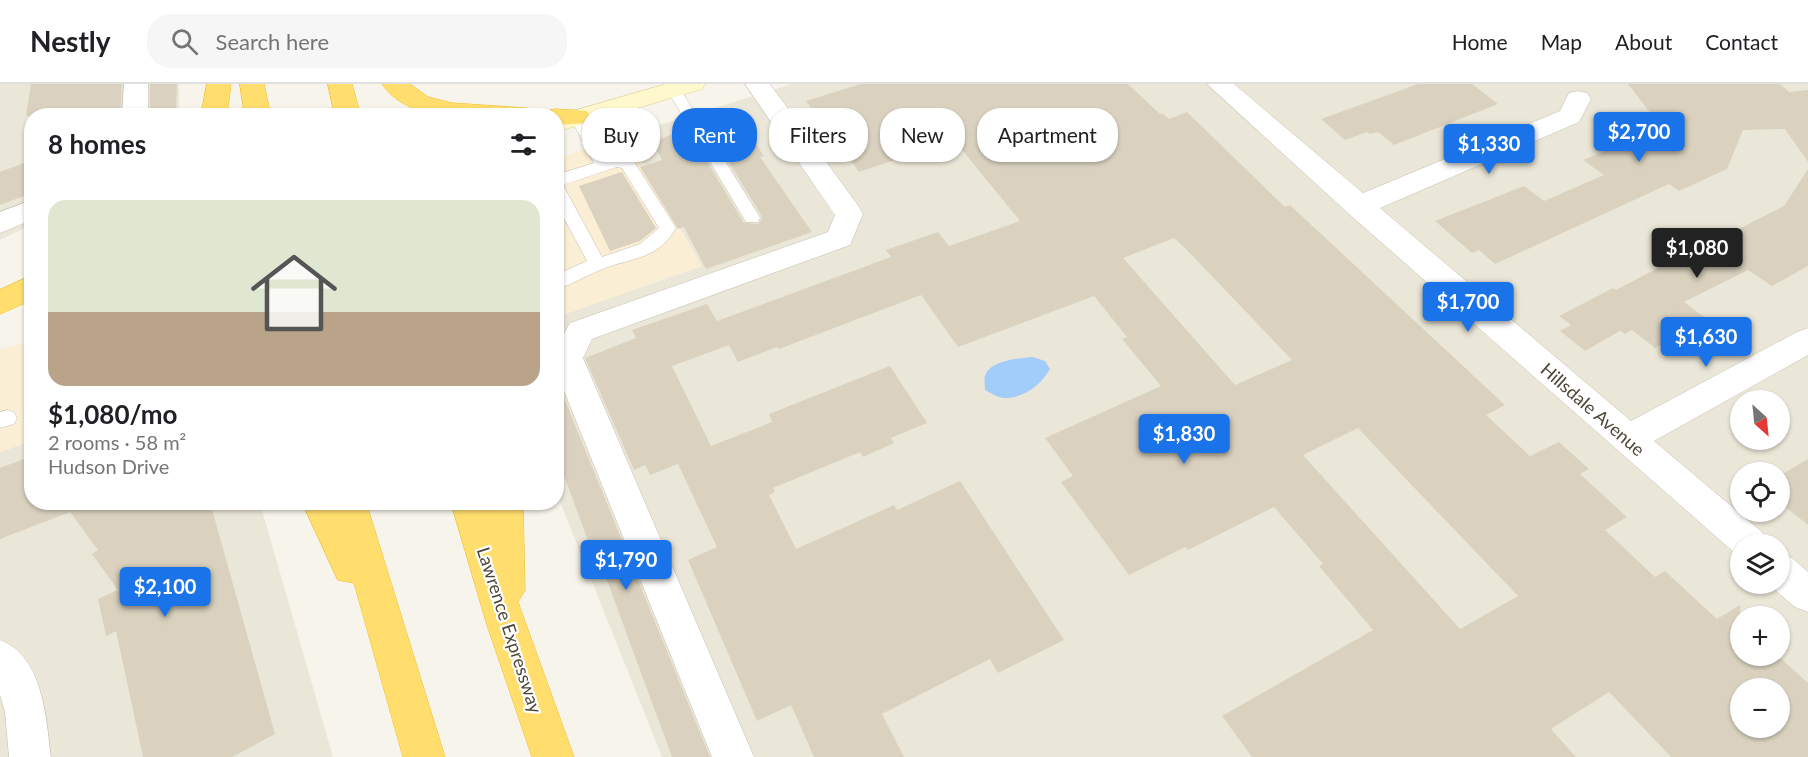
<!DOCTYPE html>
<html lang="en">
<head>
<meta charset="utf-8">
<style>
	:root { --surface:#fff; --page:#f6f6f6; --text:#202124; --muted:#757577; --line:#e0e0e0; --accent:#1a73e8 }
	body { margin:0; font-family:Lato,sans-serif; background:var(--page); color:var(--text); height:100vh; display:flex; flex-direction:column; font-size:22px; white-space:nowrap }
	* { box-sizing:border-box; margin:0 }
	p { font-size:20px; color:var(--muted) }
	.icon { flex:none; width:33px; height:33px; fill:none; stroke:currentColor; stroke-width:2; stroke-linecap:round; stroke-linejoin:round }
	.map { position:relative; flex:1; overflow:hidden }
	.sheet { position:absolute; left:24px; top:24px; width:540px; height:402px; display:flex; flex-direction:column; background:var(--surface); border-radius:24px; box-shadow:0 2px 4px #0004 }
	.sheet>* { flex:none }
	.banner { position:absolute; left:582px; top:24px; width:570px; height:54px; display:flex; gap:12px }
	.needle { width:39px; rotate:153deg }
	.controls { position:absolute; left:1730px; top:306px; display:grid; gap:12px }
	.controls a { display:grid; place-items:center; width:60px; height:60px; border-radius:50%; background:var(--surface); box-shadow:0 2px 4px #0004; font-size:30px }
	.price { position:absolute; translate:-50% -51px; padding:0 14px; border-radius:6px; background:var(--accent); color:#fff; font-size:20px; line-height:39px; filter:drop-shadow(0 2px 3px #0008) }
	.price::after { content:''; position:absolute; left:50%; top:36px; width:18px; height:14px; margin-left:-9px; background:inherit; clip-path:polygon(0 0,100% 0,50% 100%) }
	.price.current { background:#222; color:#fff }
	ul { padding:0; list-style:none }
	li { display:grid; align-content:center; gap:12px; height:318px; padding:0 24px }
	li+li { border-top:2px solid var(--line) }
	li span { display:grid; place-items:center; height:186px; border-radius:18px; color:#555 }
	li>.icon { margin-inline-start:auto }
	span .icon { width:108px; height:108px; fill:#fffc; stroke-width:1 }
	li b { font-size:26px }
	h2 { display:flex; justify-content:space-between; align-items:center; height:72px; padding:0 24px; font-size:26px }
	.pill { padding:0 21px; border-radius:24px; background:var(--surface); box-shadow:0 2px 4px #0004; font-size:21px; line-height:54px }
	.pill.current { background:var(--accent); color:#fff }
	header { display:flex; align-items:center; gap:36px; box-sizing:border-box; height:84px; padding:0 30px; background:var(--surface); border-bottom:2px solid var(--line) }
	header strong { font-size:28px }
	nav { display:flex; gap:33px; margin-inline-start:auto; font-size:21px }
	.search { width:420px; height:54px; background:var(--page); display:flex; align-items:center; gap:15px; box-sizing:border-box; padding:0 21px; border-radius:24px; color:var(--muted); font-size:22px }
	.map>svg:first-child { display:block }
	.residential { fill:#ebe7d8; fill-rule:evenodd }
	.commercial { fill:#faeed5 }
	.water { fill:#a2ccf9 }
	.building { fill:#dad2bf; fill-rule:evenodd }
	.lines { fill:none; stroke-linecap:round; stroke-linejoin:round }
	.lane-casing { stroke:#c4beac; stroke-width:1 }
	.street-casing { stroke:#c4beac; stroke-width:1 }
	.secondary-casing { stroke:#dcd096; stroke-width:1 }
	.highway-casing { stroke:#efbd2d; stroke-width:1 }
	.lane { fill:#fff; fill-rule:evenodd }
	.street { fill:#fff; fill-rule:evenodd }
	.secondary { fill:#fff8cd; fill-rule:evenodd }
	.highway { fill:#ffde6e; fill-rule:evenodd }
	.labels { text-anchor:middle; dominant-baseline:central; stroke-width:4.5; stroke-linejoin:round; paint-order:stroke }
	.street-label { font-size:18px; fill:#4d4637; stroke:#fff }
</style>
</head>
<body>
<header>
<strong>Nestly</strong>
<div class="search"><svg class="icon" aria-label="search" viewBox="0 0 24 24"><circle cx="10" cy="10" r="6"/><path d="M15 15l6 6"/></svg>Search here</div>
<nav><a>Home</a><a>Map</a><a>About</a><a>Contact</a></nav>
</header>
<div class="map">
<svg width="1808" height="673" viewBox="0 0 1808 673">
	<rect width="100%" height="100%" fill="#f7f5eb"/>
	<!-- residential -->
	<path class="residential" d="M0,0h179v31l-147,1 -1,109 -31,15z
		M792,0h1016v673h-1146l-105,-263 -1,-177 145,-51 -74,-131zM1740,316h39v40h-39zM1740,388h39v40h-39zM1740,460h39v40h-39zM1740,532h39v40h-39zM1740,604h39v40h-39z
		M31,357l1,61 228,1 73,254h-333v-305z"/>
	<!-- commercial -->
	<path class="commercial" d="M627,51l75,131 -145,51 -1,-158z
		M31,257v100l-31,11v-103z"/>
	<!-- water -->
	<path class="water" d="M1033,273l12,4 5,8c-9,16 -27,30 -47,29 -6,-1 -12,-5 -18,-8 0,-4 -1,-11 0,-14 5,-16 35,-18 48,-19z"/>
	<!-- building -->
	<path class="building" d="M31,0h91l-2,32h-94z
		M150,0h27l-1,32h-26z
		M861,0h267l32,30h3l6,5 18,-7 98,95 5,-2 215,200 -19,10 44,41 29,-14 30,27 -9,5 47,43 -22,13 50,47 10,-6 52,48 23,-14v51h38l30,27v74h-137l-62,-65 -58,37 25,28h-324l-30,-41 151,-86 -54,-64 4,-2 -49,-57 -86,43 -3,-3 -56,28 -68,-93 12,-6 -28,-38 116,-52 -39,-47 5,-2 -33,-41 -136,51 -37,-52 -142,54 -2,-2 -39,15 -9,-17 -57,21 39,80 61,-24 -3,-8 121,-48 37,57 -36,15 3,5 -31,14 -3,-5 -87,36 2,4 -6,3 27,54 98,-44 3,5 63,-29 104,159 -66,33 -8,-14 -108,55 22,43h-90l-23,-52 -34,16 -69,-161 29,-13 -39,-83 -28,11 -5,-10 -11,5 -49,-112 51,-20 -4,-8 75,-26 10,17 174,-64 -5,-7 52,-18 11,14 71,-25 -66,-81 -95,32 -14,-20 -3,1 -26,-35 2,-1 -12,-16zM1174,154l12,11 106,111 -57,25 -112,-127zM1358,344l44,47 116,121 -58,33 -157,-174zM1740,604h39v40h-39z
		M1418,0h54l26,20 -104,41 -16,-13 -8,2 -3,-2 -22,8 -24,-21z
		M1628,0h152l9,8 19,-2v72l-23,-33 -42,1 -16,39 -48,22 -10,-7 -174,80 -16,-14 -7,3 -37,-32 89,-35 20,15 60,-26 -21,-15 79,-32z
		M736,31l28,41 -4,1 52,75 -106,37 -22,-42 -6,2 -38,-62 22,-7 -9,-18 34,-14 57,95 14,1 4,-5 -2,-6 -56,-91z
		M32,76v33l-32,12v-33z
		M1808,85v97l-36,20 -24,-16 -64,32 24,18 -53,28 -23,-18 -7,4 -5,-3 -35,20 -25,-20 11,-6 -12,-9 54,-28 3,2 112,-59 3,2 53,-27z
		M622,88l34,56 -16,13 -30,10 -31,-65z
		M556,294l154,379h-38l-78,-212 -4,1 -34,-92z
		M32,372v46h178l65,232 -43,23h-89l-27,-126 -10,5 -8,-37 20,-9 -26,-36 6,-4 -28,-38 -70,27v-71z
		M1808,375v66l-29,-23v-26z"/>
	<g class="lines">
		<defs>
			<path id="lane" d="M674,1l7,5 77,124 2,4 -2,4h-12l-79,-132z
				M578,28l8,5 22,42 9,-2 16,3 43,68c-19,33 -45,29 -76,42 -15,6 -28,15 -44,19v-14l31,-14 -31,-58v-28l38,-12 -24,-46zM617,83l5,1 37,60 -19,16 -38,13 -39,-72z
				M7,326l7,2 3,6 -3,6 -14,4v-16z"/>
			<path id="street" d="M124,0h24v32h-26z
				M745,0h25l89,123 4,7 -13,31 -258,94 -9,19 171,399h-42l-156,-386v-23l14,-25 258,-91 7,-17z
				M1207,0h27l129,109 197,-82 9,-18 9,-2 9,2 4,6 -12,23 -199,86 251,213 166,-89 11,-4v27l-154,86 109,92 5,11h-28v12l-3,-1 -389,-342z
				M32,116v20l-32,13v-21z
				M1779,470l13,4 16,14v40l-13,-5 -27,-23h11z
				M0,556c43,16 46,77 51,117h-42l-4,-45 -5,-17z"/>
			<path id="secondary" d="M666,0h39l-3,5 -146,43v-16z"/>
			<path id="highway" d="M207,0h24l-4,32h-26z
				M240,0h24l7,32h-26z
				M328,0h24l9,32h-26z
				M382,0h28l18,13 24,6 74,5 9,2 3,6c-47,0 -126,13 -156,-32z
				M556,25l31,2 4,6 -4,6 -31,2v-9h-12l3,-5z
				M32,191v25l-32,14v-24z
				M302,418h64l79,255h-42l-49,-174 -16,-3z
				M451,418h35l2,9 1,-9h34l2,88 -7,12 56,155h-42l-45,-132z"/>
		</defs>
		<!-- lane casing -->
		<use href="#lane" class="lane-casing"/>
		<!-- street casing -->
		<use href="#street" class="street-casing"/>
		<!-- secondary casing -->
		<use href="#secondary" class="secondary-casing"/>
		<!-- highway casing -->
		<use href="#highway" class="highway-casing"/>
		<!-- lane -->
		<use href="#lane" class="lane"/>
		<!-- street -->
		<use href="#street" class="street"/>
		<!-- secondary -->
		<use href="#secondary" class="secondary"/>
		<!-- highway -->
		<use href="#highway" class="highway"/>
	</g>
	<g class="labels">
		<!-- street labels -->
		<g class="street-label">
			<text transform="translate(1593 325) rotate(41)">Hillsdale Avenue</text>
			<text transform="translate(510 546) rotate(72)">Lawrence Expressway</text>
		</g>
	</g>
</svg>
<div class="controls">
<a><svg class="needle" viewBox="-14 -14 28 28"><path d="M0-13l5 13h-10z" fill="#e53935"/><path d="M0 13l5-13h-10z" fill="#757577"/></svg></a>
<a><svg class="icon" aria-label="locate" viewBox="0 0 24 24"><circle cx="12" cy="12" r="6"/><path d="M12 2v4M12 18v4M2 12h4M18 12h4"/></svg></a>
<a><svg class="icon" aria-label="layers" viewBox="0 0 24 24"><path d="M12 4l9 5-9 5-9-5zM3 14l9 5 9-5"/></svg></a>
<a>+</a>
<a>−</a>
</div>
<b class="price" style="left:1639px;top:79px">$2,700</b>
<b class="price" style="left:1489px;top:91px">$1,330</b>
<b class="price current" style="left:1697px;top:195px">$1,080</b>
<b class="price" style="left:1468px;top:249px">$1,700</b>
<b class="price" style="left:1706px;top:284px">$1,630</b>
<b class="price" style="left:1184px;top:381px">$1,830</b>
<b class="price" style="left:626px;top:507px">$1,790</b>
<b class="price" style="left:165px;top:534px">$2,100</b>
<div class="banner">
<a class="pill">Buy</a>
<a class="pill current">Rent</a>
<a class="pill">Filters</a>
<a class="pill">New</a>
<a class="pill">Apartment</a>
</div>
<section class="sheet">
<h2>8 homes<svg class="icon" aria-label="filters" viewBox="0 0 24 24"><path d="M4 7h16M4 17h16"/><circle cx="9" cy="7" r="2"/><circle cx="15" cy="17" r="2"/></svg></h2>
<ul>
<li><span style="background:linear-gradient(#dfe7d0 60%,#b9a48a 0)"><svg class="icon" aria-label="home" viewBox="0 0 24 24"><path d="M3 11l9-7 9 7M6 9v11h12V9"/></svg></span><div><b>$1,080/mo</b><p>2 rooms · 58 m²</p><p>Hudson Drive</p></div></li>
</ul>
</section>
</div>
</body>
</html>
